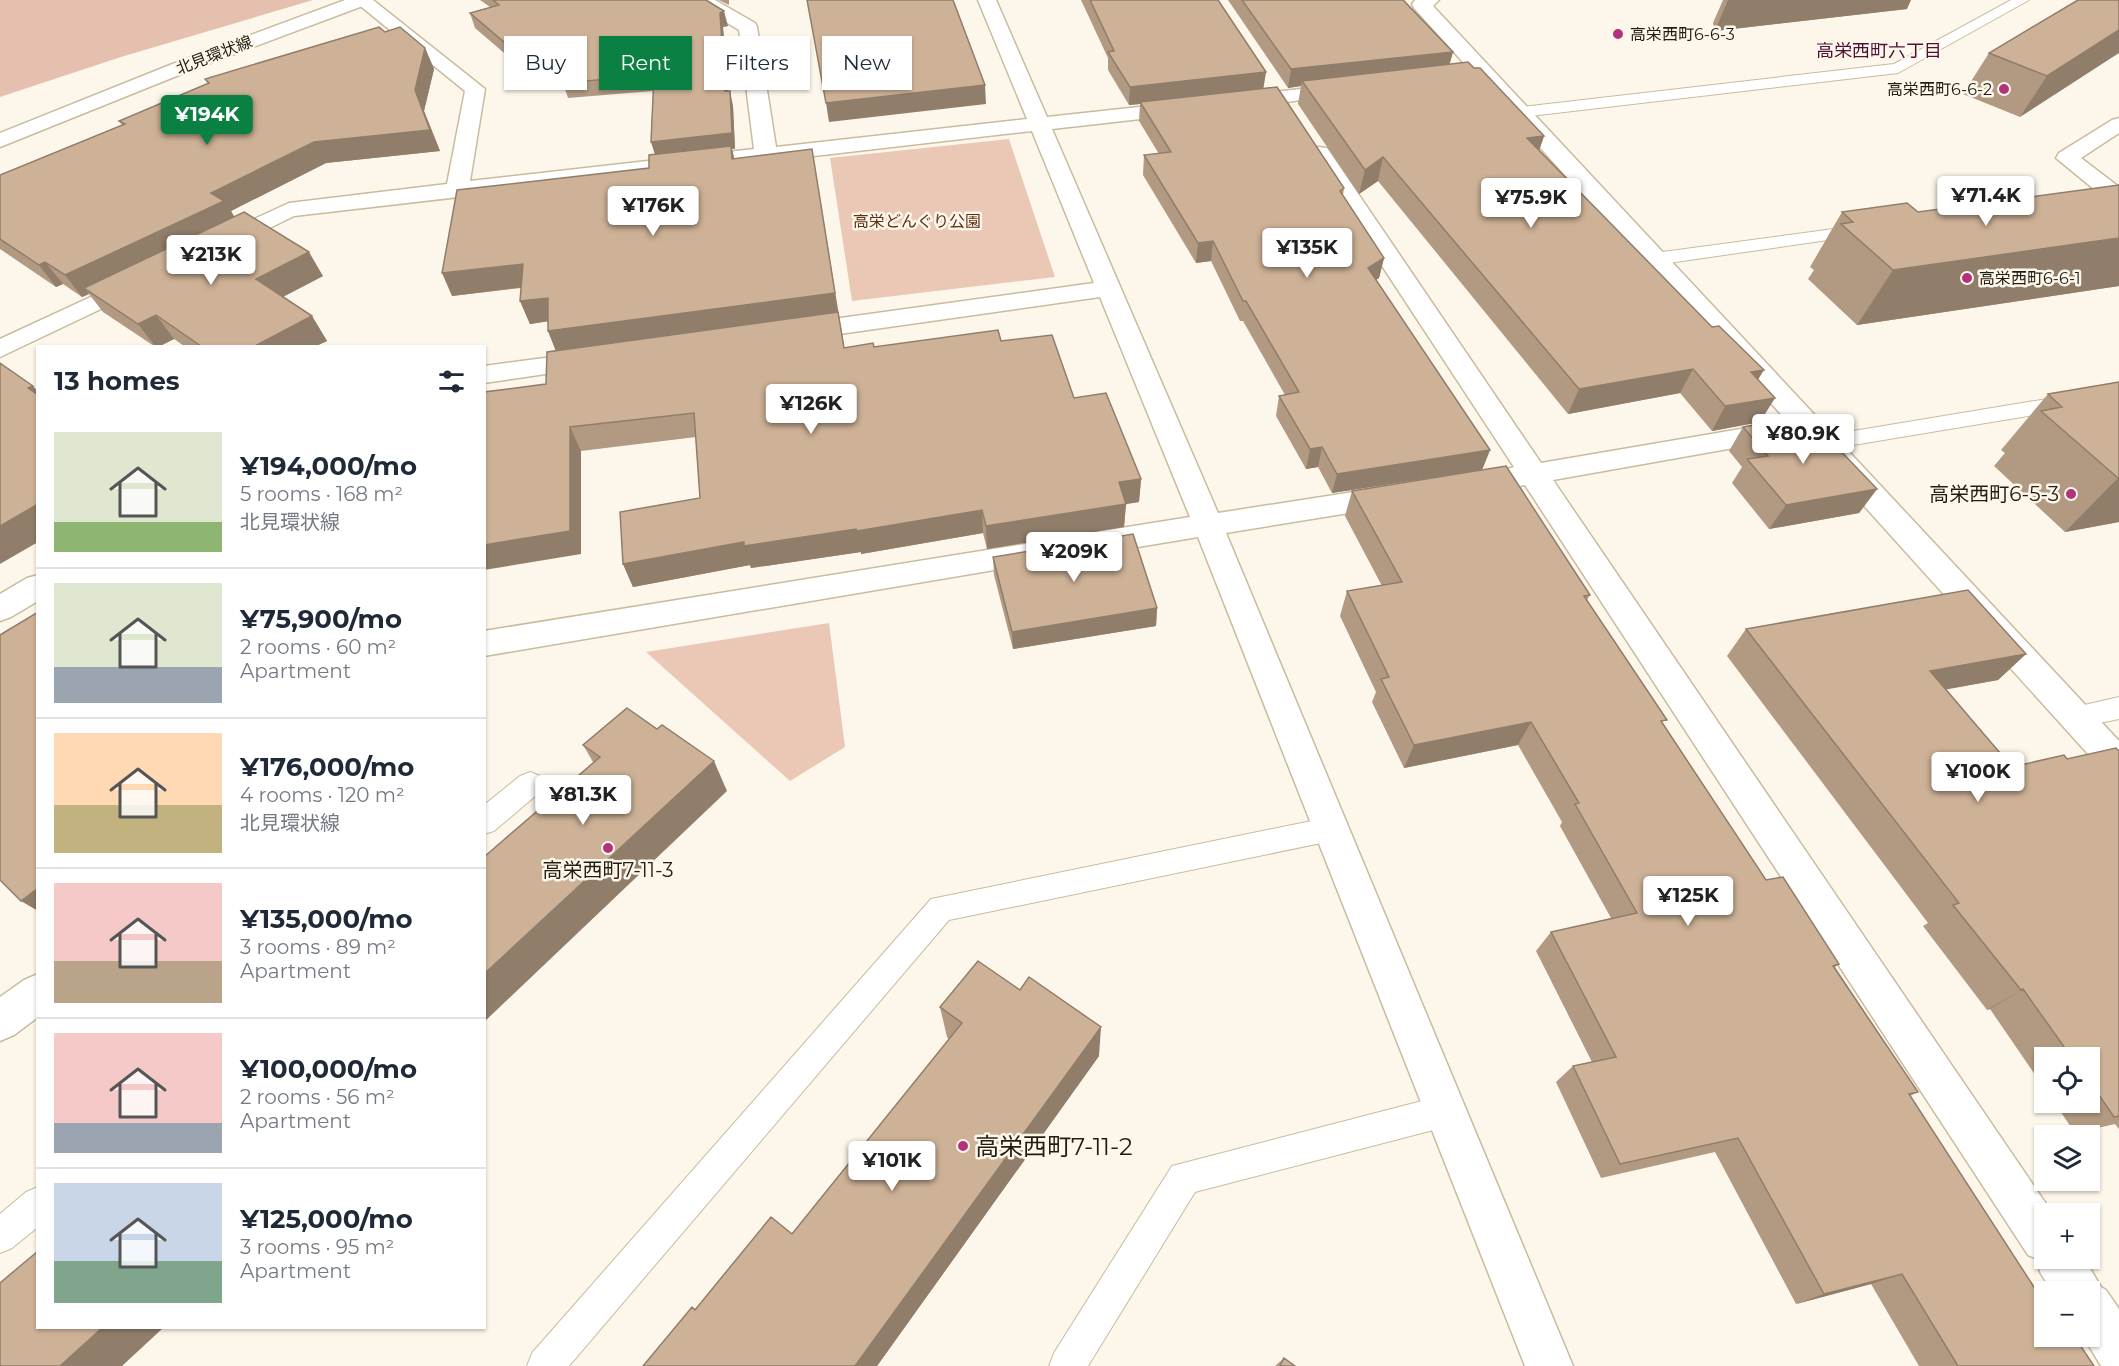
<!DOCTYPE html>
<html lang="en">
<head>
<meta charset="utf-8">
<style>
	:root { --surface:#fff; --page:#f2f2f3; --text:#1f2937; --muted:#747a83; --line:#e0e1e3; --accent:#0b8043 }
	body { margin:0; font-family:Montserrat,"Noto Sans JP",sans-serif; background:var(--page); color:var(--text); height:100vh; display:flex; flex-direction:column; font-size:22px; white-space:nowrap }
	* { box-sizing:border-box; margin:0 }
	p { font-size:20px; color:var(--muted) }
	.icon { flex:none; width:33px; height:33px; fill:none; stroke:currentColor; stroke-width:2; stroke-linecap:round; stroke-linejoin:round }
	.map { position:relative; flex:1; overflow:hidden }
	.drawer { position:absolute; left:36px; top:345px; width:450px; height:984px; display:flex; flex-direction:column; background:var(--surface); border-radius:0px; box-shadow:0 2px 4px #0004 }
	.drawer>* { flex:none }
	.top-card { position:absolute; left:504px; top:36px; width:570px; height:54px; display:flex; gap:12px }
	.fabs { position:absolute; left:2034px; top:1047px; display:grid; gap:12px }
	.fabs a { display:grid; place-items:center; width:66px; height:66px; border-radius:0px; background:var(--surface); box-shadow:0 2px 4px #0004; font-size:30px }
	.price { position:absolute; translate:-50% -51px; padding:0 14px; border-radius:6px; background:#fff; color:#222; font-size:20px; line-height:39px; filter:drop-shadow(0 2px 3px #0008) }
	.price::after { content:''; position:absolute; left:50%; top:36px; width:18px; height:14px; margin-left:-9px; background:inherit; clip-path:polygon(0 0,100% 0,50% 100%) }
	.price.active { background:var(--accent); color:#fff }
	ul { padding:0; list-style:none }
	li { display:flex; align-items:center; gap:18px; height:150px; padding:0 18px }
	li+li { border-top:2px solid var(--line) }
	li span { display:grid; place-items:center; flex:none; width:168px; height:120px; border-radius:0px; color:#555 }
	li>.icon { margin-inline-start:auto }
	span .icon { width:72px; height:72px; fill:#fffc; stroke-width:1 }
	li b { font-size:26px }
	h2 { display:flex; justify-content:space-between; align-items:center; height:72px; padding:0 18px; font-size:26px }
	.chip { padding:0 21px; border-radius:0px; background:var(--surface); box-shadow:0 2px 4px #0004; font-size:21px; line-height:54px }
	.chip.active { background:var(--accent); color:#fff }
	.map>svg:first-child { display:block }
	.green { fill:#ebc7b6 }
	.forest { fill:#e6c0ae }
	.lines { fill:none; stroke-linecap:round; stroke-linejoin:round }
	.lane-casing { stroke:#c9bb9d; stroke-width:2 }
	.street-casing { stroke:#c9bb9d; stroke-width:3 }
	.secondary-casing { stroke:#c9bb9d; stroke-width:3 }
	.lane { fill:#fff; fill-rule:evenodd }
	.street { fill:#fff; fill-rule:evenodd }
	.secondary { fill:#fff; fill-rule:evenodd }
	.wall { fill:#b19982 }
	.shaded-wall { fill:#907d6a }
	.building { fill:#ceb297; stroke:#907d6a; stroke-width:1.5 }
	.poi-dot { fill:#b3327d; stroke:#fdf7eb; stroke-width:2 }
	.labels { text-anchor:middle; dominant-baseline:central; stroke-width:5; stroke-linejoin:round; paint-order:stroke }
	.far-poi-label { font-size:16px; fill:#221d12; stroke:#fdf7eb; text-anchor:start }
	.far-street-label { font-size:16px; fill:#221d12; stroke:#fdf7eb }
	.far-park-label { font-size:16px; fill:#602f15; stroke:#fdf7eb }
	.far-neighbourhood-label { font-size:18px; fill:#4e1034; stroke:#fdf7eb }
	.poi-label { font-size:20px; fill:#221d12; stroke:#fdf7eb; text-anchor:end }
	.near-poi-label { font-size:24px; fill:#221d12; stroke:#fdf7eb; text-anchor:start }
</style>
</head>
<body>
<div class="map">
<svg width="2119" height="1366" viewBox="0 0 2119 1366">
	<rect width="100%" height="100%" fill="#fdf7eb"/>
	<!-- green -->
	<path class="green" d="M1009,139l46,138 -203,24 -22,-143z
		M829,623l16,124 -55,34 -144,-129z"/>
	<!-- forest -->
	<path class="forest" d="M0,0h313l-192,57 -121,40z"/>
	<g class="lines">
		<defs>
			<path id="lane" d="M2011,0h18l-131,73 -377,44 -8,-5 8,-5 373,-43z
				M1863,225l6,1 3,4 -3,4 -214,31 -7,-2 -2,-4 2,-4 7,-2z
				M2119,387v14l-296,49 -8,-2 -3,-5 3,-5 8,-2z
				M2119,697v22l-43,9 -9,-3 -4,-8 4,-8z
				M530,772l10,4 4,8 -4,8 -46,39 -10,3v-29l36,-29z
				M1331,817l10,3 4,9 -4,9 -10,3 -382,79 -380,446h-42l5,-13 399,-454z
				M1445,1095l12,4 4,12 -4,12 -12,4 -250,65 -107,174h-39l5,-13 118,-187z
				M38,1187v40l-26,21 -12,5v-39l26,-22z"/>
			<path id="street" d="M353,0h20l112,89 -15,92 284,-32 -15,-119 -43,-26 -3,-4h22l40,23 2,4 19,120 251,-28 -49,-119h18l51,117 138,-15 7,2 3,4 -3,4 -7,2 -133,15 166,384 174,-27 10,3 4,7 -4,7 -10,3 -166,27 347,833h-48l-327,-829 -108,18 -11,-3 -4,-8 4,-8 11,-3 100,-16 -90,-220 -303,43 -9,-2 -4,-6 4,-6 9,-2 297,-41 -62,-152 -738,85 -65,32 -8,2 -8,-2 -4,-5 4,-5 76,-35 158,-19 18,-93z
				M1415,0h24l-6,6 686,735v39l-12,-5 -306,-339 -248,44 500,734h-9v44h40l17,29 5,3 13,19v57h-18l-18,-30h7v-44h-37l-12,-18 -6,-16 -7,-3 -503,-770 -11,2 -10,-3 -4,-7 4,-7 10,-3 -206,-314 3,-5 8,-1 8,1 214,315 246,-42 -373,-413 -2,-4z
				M1343,84l7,2 3,4 -3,4 -111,14 -7,-2 -3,-4 3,-4 7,-2z
				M2119,118v15l-38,25 38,29v18l-8,-2 -55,-45 3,-5 53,-33z
				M136,276l9,2 3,5 -3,5 -145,69v-18z
				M591,352l9,2 4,6 -4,6 -116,17v-17z
				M1037,542l11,3 4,8 -4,8 -564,95v-25z
				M38,575v26l-27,16 -11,4v-27l27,-16z
				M38,974v43l-24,18 -14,6v-44l24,-17z"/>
			<path id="secondary" d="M345,0h26l-3,4 -184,69 -184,74v-14l170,-68z"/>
		</defs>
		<!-- lane casing -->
		<use href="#lane" class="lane-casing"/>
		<!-- street casing -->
		<use href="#street" class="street-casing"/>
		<!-- secondary casing -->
		<use href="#secondary" class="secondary-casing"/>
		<!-- lane -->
		<use href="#lane" class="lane"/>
		<!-- street -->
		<use href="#street" class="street"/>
		<!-- secondary -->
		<use href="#secondary" class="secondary"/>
	</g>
	<!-- wall -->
	<path class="wall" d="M480,0h226l22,26 -5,1 5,64 5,15 2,43h-3l2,9 111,190 156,-7 73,57 67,81 -2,23 -13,2 -2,23 -137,22 -4,-16 -122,21v-2l-110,16 -1,-3 -117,22 -10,-23 77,-66 -4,-61 -115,14v103l-35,-170 10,-34 -8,-19v-10l-18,3 -10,-23 1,-13 -69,8 197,-128 6,-14 -2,-63 -85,7 -5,-15 3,-28 -43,14 -48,-41 -5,-15 20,-6z
		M719,0h10v5z
		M1081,0h137l48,72 -3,17 81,99 -1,7 41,63 -5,20 -3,2 114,170 -8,20 -150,23 -14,-26 -12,2 -30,-53 3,-20 6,-1 -42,-74h-3l-29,-60 -15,2 -53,-88 1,-20 15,-1 -20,-33 1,-17 -11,1 -21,-35v-12z
		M1228,0h176l49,52 -4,12 95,72 -5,15 219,228 2,43 -48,9 -32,-38 -112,21 -190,-233 -19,13 -61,-90 3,-18 -13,2z
		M1723,0h5l179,9 -192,22 -2,-8z
		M2119,0l-99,117 -57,-23 26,-41z
		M385,32l40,16 9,21 -10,42 16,40 -114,12 -95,48 3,6 89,59 -40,21 29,19 15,25 -11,5h-132l-10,-7 -14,7h-6l-51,-34 -14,-18 -7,3 -19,-13 -7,3 -56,-38v-74l122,-50 -3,-4 89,-37 -3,-5z
		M2119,185v101l-262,39 -49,-46 6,-9 -4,-3 32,-55h76z
		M2119,382v140l-54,10 -71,-66 11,-13 -4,-3 47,-56z
		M1743,427l76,21 58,41 -18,24 -90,16 -37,-46 10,-16 -13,-16z
		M1352,491l238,104 -3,5 77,125 102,155 73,84 -4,3 83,125 -8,4 133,205 51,65h-175l-48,-82 -75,20 -81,-152 -114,26 -45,-96 17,-16 19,-4 -56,-111 15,-19 60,-14 -51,-92 2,-4 -44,-77 -114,23 -32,-66 4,-10 -36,-76 7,-25 35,-5 -37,-70z
		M993,557l164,51 -1,18 -143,23 -19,-74z
		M1746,629l280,25 -28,26 -52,9 66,78 107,-16v378l-4,-5 -40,9 -21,-31h36v-44h-46v30l-54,-79 -3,1 -64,-84 5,-3 -201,-267z
		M583,745l144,46 -134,-29z
		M940,1007l159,49 -222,310h-234l49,-59 3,2 97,-75 157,-195 -2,-2z
		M1284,1358l11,8h-20z"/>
	<!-- shaded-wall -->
	<path class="shaded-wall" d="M1728,0h183l-4,9 -192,22z
		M724,11l4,15 -5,1 6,80 -4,-16 -5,-78z
		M2119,30v23l-99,64 27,-41z
		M569,37l5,15 -51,17 -5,-15z
		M425,48l9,21 -10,42 16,40 -114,12 -95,48 7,12 -154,65 5,6 -7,3 -17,-22 146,-82 204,-103z
		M1453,52l-5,18 -146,11 -1,5 -13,2 3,-19z
		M1266,72l-3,18 -123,12v2l-11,1 1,-18z
		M985,85l1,19 -157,18 -3,-19z
		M730,91l3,15 2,43h-3l4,18 -80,-9 -5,-16z
		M1544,136l-8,23 -9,-21z
		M812,149l36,222 -291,-17 -9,-23z
		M1383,157l-5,24 -19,13 6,-24z
		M2119,238v48l-262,39 36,-55z
		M1213,241l-2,20 -15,2 2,-20z
		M309,252l14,24 -52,27 -15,-24z
		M1384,258l-5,20 -15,10 4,-20z
		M45,262l18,22 -7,3 -17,-22z
		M523,264l9,22 -80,10 -10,-23z
		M548,298l9,22 -27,4 -10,-23z
		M156,315l18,24 -14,7h-5l-17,-22z
		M312,316l15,25 -11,5h-61z
		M1693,369l-13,24 -112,21 11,-25z
		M1764,370l-15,24 2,-22z
		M33,386l5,6v7l-10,-11z
		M1775,398l-15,24 -48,9 13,-25z
		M570,427l11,24v103l-97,16v-25z
		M1322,447l-4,20 -12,2 4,-20z
		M1490,450l-8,20 -150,23 5,-19z
		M2118,478h1v44l-54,10z
		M1141,479l-2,23 -13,2 -2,23 -137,22 -1,-23 133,-44z
		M1877,489l-18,24 -90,16 17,-24z
		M38,504v38l-38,22v-38z
		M982,510l1,23 -122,21v-2l-110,16 -1,-3 -117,22 -10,-23 121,-22z
		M1157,608l-1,18 -143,23 -1,-17z
		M2026,654l-28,26 -93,17 25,-26z
		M1531,722l-13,23 -114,23 10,-23z
		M714,761l13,30 -243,231v-48z
		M38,888v23l-17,-10z
		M2023,989l-33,20 -3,1 34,-20z
		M1101,1027l-2,29 -222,310h-22z
		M1902,1274l-31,10 -75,20 28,-10z
		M102,1328h61l-41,38h-62z"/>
	<!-- building -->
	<path class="building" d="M493,0h213l18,11 -4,2 5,78h5l2,42 -81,9 3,-67 -91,8 6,-46 -51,17 -48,-41 29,-8z
		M807,0h146l32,85 -159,18z
		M1090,0h128l48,72 -136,15 -22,-35 6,-1z
		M1242,0h161l50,52 -162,17z
		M2078,0h41v30l-72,46 -58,-23z
		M379,27l6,5 15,-5 25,21 -10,42 15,40 -116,12 -103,51 13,8 -159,74 -20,-13 -6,3 -39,-26v-64l125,-51 -6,-3 90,-38 -4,-4z
		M1468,62l6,6h6l64,68 -17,2 185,189 7,-1 45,44 -13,2 24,26 -50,8 -32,-37 -114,20 -196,-232 -18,13 -63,-89z
		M1277,87l67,101 -4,3 44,67 -16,10 122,182 -153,24 -15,-27 -12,2 -31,-53 20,-4 -53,-91h-3l-30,-60 -15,2 -54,-88 27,-3 -31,-50z
		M731,146l1,13 80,-10 23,144 -287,38v-33l-28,3 3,-37 -81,9 15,-83 192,-22v-13z
		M2119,185v53l-226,32 -52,-46 12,-2 -11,-10 65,-9 11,9z
		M244,212l65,40 -53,27 56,37 -57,30h-54l-45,-31 -18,9 -54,-36z
		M838,312l6,36 29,-5 1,4 124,-17 3,11 51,-6 22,63 32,-5 35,86 -22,3 7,22 -140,22 -4,-16 -125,21 -1,-2 -112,17v-4l-121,22 -3,-52 80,-14 -6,-85 -124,14v104l-86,14v-153l62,-8 1,-32z
		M0,363l33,23 -5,2 10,7v109l-38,22z
		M2119,382v96h-1l-77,-67 21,-4 -14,-13z
		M1793,418l26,30 16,-3 42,44 -91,16 -39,-46 21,-3 -25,-29z
		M1506,466l84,129 -6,1 83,124 -6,1 105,159 17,-3 56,87 -6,2 85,126 -9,2 134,207 1,-1v36h30l20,30h-136l-56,-92 -78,20 -86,-156 -118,26 -47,-98 43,-9 -65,-125 86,-19 -62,-109 4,-1 -48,-81 -117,23 -33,-66 8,-2 -42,-86 55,-9 -50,-91z
		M1133,534l24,74 -145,24 -19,-75z
		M1968,590l58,64 -96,17 82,96 52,-12 3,4 49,-11 3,3v365l-5,1 -24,-35v-24h-18l-49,-69 -2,1 -68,-85 6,-2 -213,-274z
		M38,612v276l-17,13 -21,-21v-245z
		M627,708l30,21 5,-4 52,36 -230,213v-117l116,-100 -17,-12z
		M978,961l42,29 9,-13 72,50 -246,339h-212l49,-59 3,3 76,-93 21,17 170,-211 -22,-16z
		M38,1251v77h64l-42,38h-60v-83z
		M1284,1358l11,8h-15z"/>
	<!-- markers -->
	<g class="poi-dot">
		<circle cx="1618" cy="34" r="6"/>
		<circle cx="2004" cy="89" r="6"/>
		<circle cx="1967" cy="278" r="6"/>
		<circle cx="2071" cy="494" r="6"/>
		<circle cx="608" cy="848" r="6"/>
		<circle cx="963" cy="1146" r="6"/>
	</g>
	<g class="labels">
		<!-- far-poi labels -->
		<g class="far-poi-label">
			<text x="1630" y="34">高栄西町6-6-3</text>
			<text x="1992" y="89" text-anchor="end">高栄西町6-6-2</text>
			<text x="1979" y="278">高栄西町6-6-1</text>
		</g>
		<!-- far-street labels -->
		<g class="far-street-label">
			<text transform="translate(214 55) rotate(-21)">北見環状線</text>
		</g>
		<!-- far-park labels -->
		<g class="far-park-label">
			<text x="917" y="221">高栄どんぐり公園</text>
		</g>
		<!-- far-neighbourhood labels -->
		<g class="far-neighbourhood-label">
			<text x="1879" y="51">高栄西町六丁目</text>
		</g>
		<!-- poi labels -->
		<g class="poi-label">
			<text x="2059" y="494">高栄西町6-5-3</text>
			<text x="608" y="870" text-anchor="middle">高栄西町7-11-3</text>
		</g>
		<!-- near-poi labels -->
		<g class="near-poi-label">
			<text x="975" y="1146">高栄西町7-11-2</text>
		</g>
	</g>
</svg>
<div class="fabs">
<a><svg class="icon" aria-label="locate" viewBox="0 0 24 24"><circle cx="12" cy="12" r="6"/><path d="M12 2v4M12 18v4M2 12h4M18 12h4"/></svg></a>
<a><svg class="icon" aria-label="layers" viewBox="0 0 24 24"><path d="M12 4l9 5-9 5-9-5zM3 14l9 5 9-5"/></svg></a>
<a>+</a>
<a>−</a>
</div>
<b class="price active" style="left:207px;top:146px">¥194K</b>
<b class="price" style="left:1986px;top:227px">¥71.4K</b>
<b class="price" style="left:1531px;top:229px">¥75.9K</b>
<b class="price" style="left:653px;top:237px">¥176K</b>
<b class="price" style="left:1307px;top:279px">¥135K</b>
<b class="price" style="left:211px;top:286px">¥213K</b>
<b class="price" style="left:811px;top:435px">¥126K</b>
<b class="price" style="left:1803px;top:465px">¥80.9K</b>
<b class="price" style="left:1074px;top:583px">¥209K</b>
<b class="price" style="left:1978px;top:803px">¥100K</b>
<b class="price" style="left:583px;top:826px">¥81.3K</b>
<b class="price" style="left:1688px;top:927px">¥125K</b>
<b class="price" style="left:892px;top:1192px">¥101K</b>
<div class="top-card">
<a class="chip">Buy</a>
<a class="chip active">Rent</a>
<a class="chip">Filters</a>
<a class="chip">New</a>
</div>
<section class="drawer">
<h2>13 homes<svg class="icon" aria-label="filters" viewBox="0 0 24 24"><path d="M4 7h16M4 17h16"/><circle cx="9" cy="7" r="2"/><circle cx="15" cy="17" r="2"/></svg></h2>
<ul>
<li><span style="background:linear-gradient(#dfe7d0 75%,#8fb573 0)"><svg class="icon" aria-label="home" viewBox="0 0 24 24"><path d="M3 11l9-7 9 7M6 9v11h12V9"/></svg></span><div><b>¥194,000/mo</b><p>5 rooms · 168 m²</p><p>北見環状線</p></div></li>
<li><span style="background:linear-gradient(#dfe7d0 70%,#9aa5b1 0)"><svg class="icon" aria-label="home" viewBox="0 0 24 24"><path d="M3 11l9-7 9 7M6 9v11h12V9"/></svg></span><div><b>¥75,900/mo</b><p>2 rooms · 60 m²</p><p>Apartment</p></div></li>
<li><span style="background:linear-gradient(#ffd9b3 60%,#c2b280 0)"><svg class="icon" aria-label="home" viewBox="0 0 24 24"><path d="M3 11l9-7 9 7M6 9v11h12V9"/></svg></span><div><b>¥176,000/mo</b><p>4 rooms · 120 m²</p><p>北見環状線</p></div></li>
<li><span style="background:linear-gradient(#f6c9c9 65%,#b9a48a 0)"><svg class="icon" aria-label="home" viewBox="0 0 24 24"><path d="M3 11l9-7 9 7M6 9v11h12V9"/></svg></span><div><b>¥135,000/mo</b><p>3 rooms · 89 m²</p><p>Apartment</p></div></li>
<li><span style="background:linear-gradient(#f6c9c9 75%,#9aa5b1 0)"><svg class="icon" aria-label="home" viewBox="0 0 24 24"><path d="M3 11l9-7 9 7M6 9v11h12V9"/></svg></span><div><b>¥100,000/mo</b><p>2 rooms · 56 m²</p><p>Apartment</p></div></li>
<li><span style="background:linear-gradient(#c9d6e8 65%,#7fa58c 0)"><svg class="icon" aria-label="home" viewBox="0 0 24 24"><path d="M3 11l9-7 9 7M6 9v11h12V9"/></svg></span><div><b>¥125,000/mo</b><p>3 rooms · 95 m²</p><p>Apartment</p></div></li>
</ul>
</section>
</div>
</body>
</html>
